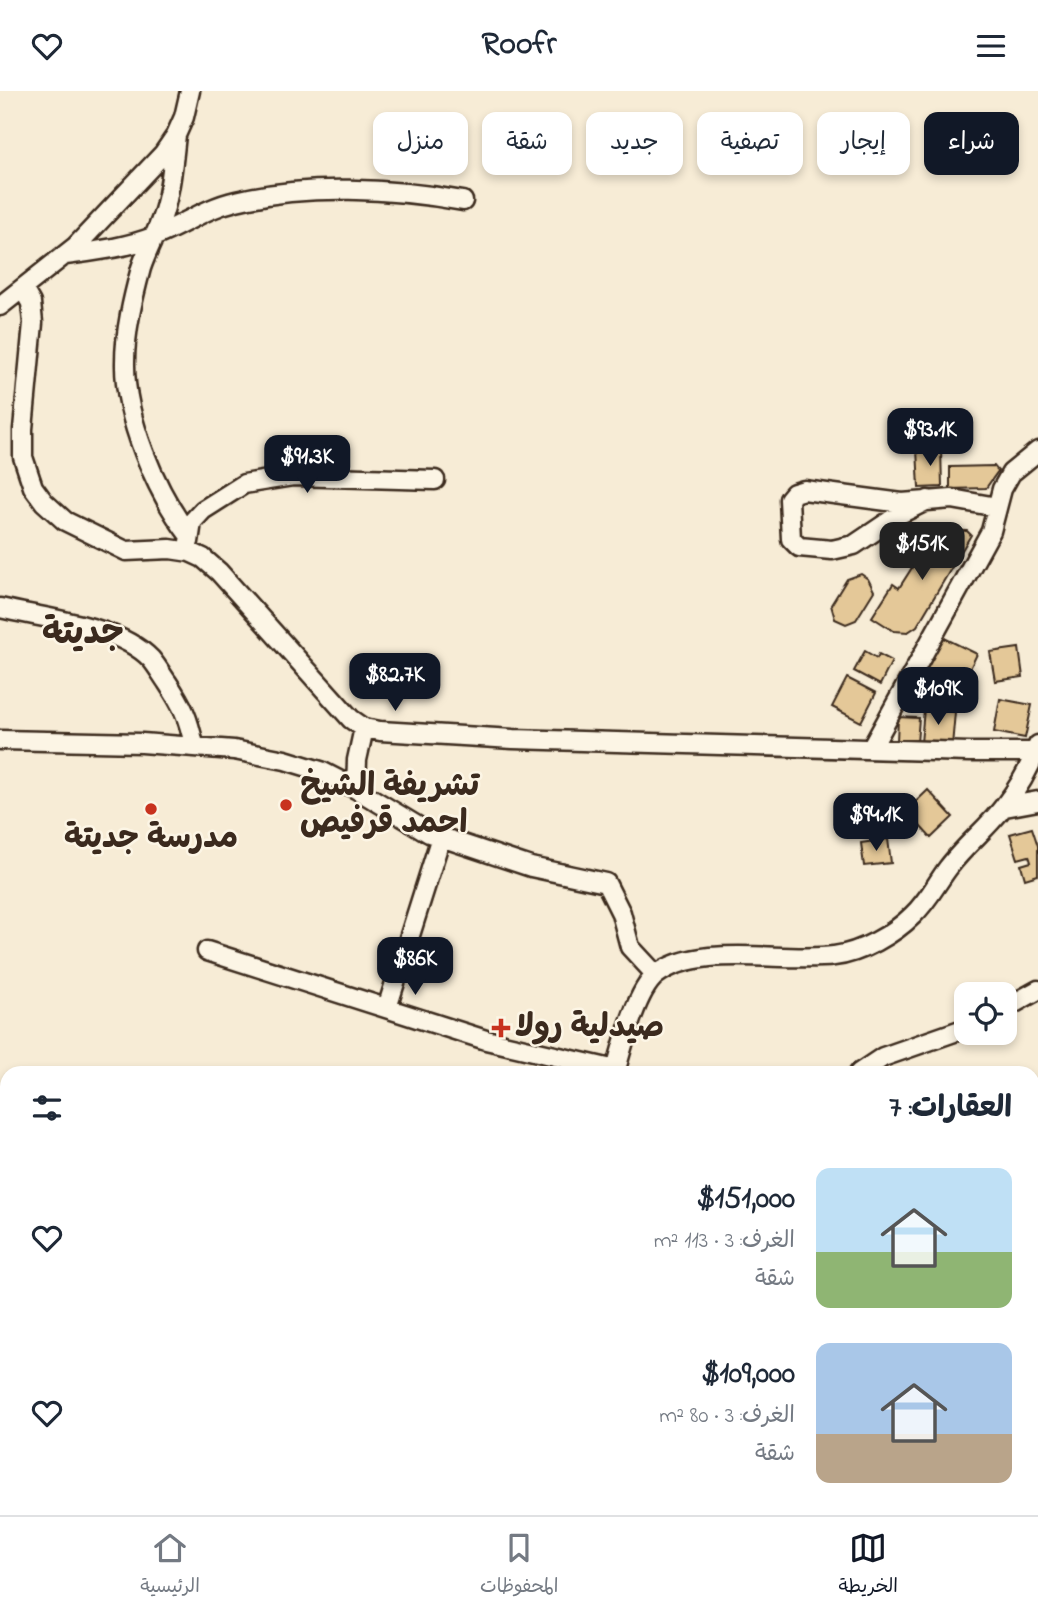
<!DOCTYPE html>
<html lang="ar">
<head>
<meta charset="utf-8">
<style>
	:root { --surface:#fff; --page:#f2f2f3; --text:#1f2937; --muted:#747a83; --line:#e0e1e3; --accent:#111827 }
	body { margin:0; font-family:"Indie Flower","Playpen Sans Arabic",sans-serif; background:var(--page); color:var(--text); direction:rtl; height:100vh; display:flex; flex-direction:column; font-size:26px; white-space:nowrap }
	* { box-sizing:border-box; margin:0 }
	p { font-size:23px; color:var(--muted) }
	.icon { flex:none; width:38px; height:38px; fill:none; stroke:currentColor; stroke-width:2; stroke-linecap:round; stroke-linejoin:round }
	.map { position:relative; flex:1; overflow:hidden; direction:ltr }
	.side { position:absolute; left:0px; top:975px; width:1040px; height:450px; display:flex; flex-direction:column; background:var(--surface); border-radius:21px 21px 0 0; box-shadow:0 4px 10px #0003; direction:rtl }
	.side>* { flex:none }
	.guide { position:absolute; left:21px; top:21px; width:998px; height:63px; direction:rtl; display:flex; gap:14px }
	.fabs { position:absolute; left:954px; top:891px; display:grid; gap:14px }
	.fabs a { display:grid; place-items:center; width:63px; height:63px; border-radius:14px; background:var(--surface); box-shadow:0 4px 10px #0003; font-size:35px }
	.price { position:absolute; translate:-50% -60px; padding:0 16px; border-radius:14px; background:var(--accent); color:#fff; font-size:23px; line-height:46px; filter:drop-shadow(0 2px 4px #0008) }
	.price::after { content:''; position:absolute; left:50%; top:42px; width:21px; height:16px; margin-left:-10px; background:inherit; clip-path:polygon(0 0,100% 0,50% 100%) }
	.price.on { background:#222; color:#fff }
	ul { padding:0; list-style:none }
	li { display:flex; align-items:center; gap:21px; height:175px; padding:0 28px }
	li span { display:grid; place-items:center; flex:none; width:196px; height:140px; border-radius:14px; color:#555 }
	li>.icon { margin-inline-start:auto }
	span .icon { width:84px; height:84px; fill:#fffc; stroke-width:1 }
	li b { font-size:30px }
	h2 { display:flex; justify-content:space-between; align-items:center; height:84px; padding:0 28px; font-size:30px }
	.tag { padding:0 24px; border-radius:14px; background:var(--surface); box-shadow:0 4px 10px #0003; font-size:24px; line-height:63px }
	.tag.on { background:var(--accent); color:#fff }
	header { display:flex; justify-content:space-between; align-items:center; height:91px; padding:0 28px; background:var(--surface); font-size:32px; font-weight:700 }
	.menu { display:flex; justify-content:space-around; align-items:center; height:98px; border-top:2px solid var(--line); background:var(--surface); font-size:19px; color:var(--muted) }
	.menu a { display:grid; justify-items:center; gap:4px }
	.menu .on { color:var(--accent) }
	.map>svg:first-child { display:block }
	.building { fill:#e4c898; stroke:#3b2a1e; stroke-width:2 }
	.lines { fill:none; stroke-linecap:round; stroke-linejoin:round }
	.minor-casing { stroke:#3b2a1e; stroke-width:23 }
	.minor { stroke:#fcf5e5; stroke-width:18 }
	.poi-dot { fill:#c8321e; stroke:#fcf5e5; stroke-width:2.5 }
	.labels { text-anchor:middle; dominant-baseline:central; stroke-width:5; stroke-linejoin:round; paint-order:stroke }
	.poi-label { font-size:32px; font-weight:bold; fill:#3b2a1e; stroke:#fcf5e5; text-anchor:start }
	.quarter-label { font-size:35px; font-weight:bold; fill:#3b2a1e; stroke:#fcf5e5 }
</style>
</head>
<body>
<header><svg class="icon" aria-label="menu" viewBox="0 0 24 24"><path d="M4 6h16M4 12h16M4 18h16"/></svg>Roofr<svg class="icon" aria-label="heart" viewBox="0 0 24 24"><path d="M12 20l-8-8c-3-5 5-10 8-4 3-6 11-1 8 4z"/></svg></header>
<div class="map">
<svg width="1038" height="1424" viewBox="0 0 1038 1424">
	<rect width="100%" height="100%" fill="#f7ecd6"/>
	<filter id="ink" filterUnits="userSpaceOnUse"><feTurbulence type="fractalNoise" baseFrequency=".0143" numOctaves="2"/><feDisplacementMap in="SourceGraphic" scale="14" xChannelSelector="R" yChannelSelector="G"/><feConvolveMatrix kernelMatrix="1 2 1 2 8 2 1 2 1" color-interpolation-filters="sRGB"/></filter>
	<g filter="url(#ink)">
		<!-- building -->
		<path class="building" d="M941,357l1,39 -23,1 -2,-39z
			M994,375l4,5 -12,17 -36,1v-22z
			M936,439l31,1 4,4 -54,91 -9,6 -14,-1 -22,-14 21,-33 6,4z
			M861,483l7,5 6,12 -18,29 -10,4 -11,-5 -4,-14 16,-26z
			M936,543l41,20 -23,48 -5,-2 -3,7 -9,-4 -2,4 -20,-3 -10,-5z
			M1019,557l4,29 -28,4 -5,-29z
			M865,560l12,7 2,-4 13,7 -12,24 -26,-14z
			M847,587l29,15 -15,29 -29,-15z
			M1000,608l32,6 -7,33 -31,-6z
			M924,618l31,3 -3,34 -31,-3z
			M898,626l21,1 -2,25 -20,-1z
			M928,699l25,27 -22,21 -25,-27z
			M1032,737l6,18v29l-13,4 -4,-14 10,-3 -2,-6 -11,3 -8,-25z
			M888,748l3,24 -27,3 -3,-23z
			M180,1418h12l1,6h-25v-5z
			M204,1418h24l1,6h-24z
			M240,1418h26l1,6h-26z
			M283,1418h59l2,4 -60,2z"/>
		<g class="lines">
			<defs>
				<path id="minor" d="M176,44c-3,26 -5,54 -13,79 -6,19 -16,36 -22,54 -8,30 -16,63 -16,94 -1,55 31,130 64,173
					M65,164c30,-4 60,-7 88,-18 29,-11 52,-29 83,-36 70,-17 156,-13 227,0
					M23,198l8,14 2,20 -10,106v28l10,30 11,15 21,19 61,30 44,-2 20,3 13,6 16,14 132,147 13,9 16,3 133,8 456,13h67
					M0,215l76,-60 87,-92 13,-19 8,-18 6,-26
					M928,409l-28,14 -46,31 -22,5 -33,-3 -8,-8 -2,-40 5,-6 10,-3 98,13 50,-4 45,8
					M189,451l3,-20 11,-12 41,-26 49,-8 142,4
					M0,517c46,11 118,17 151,51 6,7 11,16 16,23 16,24 21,35 27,63
					M0,649l142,3 92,7 51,10 36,11 35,18 1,-29 7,-32
					M871,658l120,-218 11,-42 9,-16 27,-22
					M356,698l73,44 102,34 75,16 15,30 9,34 26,28
					M1005,716l33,-6
					M207,860l279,89 130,30
					M387,917l54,-171
					M1004,918l34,-19
					M615,982c7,-25 21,-82 41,-98 43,-33 127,-12 178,-19 27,-3 60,-22 79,-41 15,-14 23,-31 35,-47 17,-23 40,-40 57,-63 14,-18 26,-39 33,-60
					M859,982l24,-16 83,-29
					M146,1418l1,6
					M19,1424l4,-6
					M38,1424l11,-6"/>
			</defs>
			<!-- minor casing -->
			<use href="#minor" class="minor-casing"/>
			<!-- minor -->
			<use href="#minor" class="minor"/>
		</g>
	</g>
	<!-- markers -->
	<g class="poi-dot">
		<circle cx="286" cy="714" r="7"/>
		<circle cx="151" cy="718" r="7"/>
		<path d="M497.5 926.5h7v7h7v7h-7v7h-7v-7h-7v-7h7z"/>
	</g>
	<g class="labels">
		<!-- poi labels -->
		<g class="poi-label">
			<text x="300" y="696">تشريفة الشيخ<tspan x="300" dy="37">احمد قرفيص</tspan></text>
			<text x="151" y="748" text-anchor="middle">مدرسة جديتة</text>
			<text x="515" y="937">صيدلية رولا</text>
		</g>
		<!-- quarter labels -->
		<g class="quarter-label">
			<text x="83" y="543">جديتة</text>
		</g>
	</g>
</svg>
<div class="fabs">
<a><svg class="icon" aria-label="locate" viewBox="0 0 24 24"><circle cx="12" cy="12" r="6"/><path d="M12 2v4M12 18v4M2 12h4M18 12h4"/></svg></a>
</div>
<b class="price" style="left:930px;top:377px">$93.1K</b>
<b class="price" style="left:307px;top:404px">$91.3K</b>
<b class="price on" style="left:922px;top:491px">$151K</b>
<b class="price" style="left:395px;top:622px">$82.7K</b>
<b class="price" style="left:938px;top:636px">$109K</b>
<b class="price" style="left:876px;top:762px">$94.1K</b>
<b class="price" style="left:415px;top:906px">$86K</b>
<div class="guide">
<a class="tag on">شراء</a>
<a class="tag">إيجار</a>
<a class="tag">تصفية</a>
<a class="tag">جديد</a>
<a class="tag">شقة</a>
<a class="tag">منزل</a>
</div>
<section class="side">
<h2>العقارات: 7<svg class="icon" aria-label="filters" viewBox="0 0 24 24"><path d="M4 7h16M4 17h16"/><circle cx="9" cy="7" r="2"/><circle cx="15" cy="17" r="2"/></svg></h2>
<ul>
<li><span style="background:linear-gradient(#bfe0f5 60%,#8fb573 0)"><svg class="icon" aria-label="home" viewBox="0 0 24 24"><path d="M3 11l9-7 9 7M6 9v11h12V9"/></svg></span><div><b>$151,000</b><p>الغرف: 3 · 113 m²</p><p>شقة</p></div><svg class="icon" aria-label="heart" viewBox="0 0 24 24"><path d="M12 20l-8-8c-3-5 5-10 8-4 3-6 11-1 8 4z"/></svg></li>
<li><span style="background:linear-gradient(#a9c7e8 65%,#b9a48a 0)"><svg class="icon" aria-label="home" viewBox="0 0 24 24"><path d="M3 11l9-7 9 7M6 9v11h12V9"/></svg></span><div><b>$109,000</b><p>الغرف: 3 · 80 m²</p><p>شقة</p></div><svg class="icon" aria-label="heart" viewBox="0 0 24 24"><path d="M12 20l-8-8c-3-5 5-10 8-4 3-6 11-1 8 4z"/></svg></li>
</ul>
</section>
</div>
<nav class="menu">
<a class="on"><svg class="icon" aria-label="map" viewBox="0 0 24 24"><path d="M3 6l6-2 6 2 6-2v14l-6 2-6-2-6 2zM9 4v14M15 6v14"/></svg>الخريطة</a>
<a><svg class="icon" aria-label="saved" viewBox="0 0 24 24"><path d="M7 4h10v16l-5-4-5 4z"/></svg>المحفوظات</a>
<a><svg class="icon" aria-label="home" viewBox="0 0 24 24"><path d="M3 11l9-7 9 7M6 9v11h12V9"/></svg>الرئيسية</a>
</nav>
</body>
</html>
